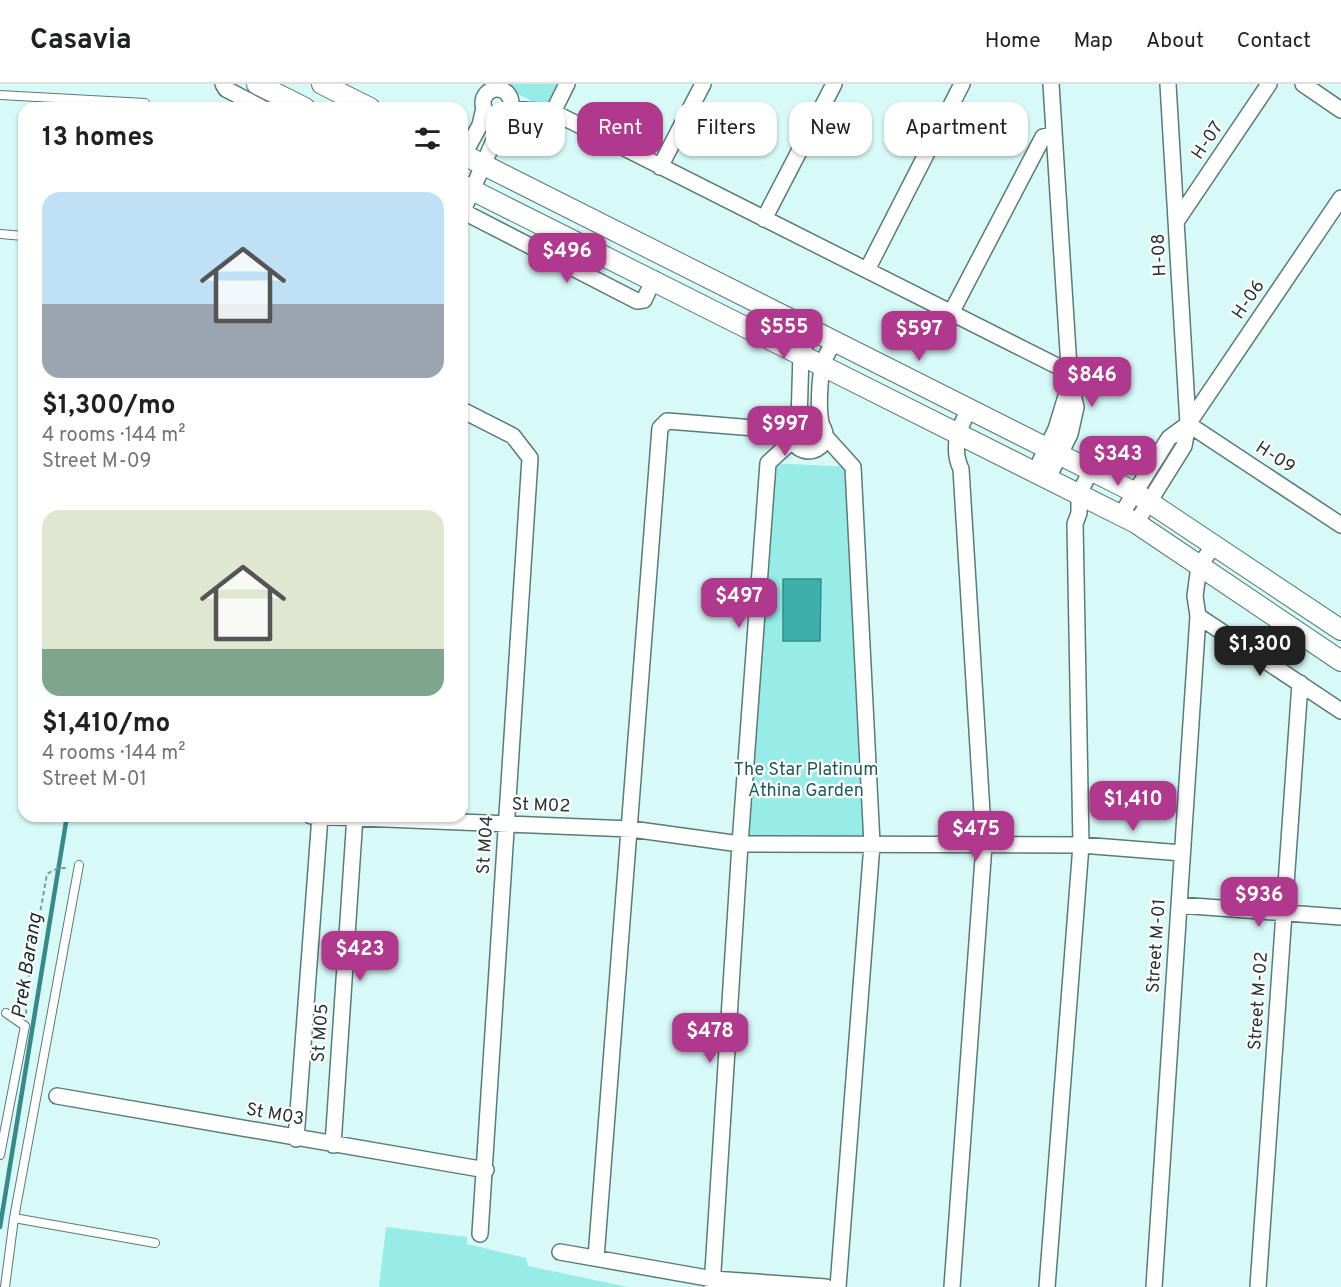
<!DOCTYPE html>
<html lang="en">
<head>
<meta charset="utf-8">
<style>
	:root { --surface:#fff; --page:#f6f6f6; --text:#202124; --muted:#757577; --line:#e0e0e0; --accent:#b0388d }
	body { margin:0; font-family:Overpass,sans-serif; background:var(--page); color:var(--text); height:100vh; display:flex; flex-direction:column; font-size:22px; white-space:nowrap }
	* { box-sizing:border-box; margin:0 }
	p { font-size:20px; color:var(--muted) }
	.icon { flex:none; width:33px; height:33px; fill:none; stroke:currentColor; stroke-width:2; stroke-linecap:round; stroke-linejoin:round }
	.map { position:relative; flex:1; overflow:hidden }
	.panel { position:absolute; left:18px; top:18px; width:450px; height:720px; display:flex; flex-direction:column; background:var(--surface); border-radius:18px; box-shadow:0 2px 4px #0004 }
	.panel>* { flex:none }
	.guide { position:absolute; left:486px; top:18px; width:570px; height:54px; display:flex; gap:12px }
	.price { position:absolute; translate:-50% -51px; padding:0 14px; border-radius:12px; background:var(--accent); color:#fff; font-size:20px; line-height:39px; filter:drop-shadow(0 2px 3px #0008) }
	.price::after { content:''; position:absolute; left:50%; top:36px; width:18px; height:14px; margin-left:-9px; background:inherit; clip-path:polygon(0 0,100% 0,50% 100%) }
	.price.current { background:#222; color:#fff }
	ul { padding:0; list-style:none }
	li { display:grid; align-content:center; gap:12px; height:318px; padding:0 24px }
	li span { display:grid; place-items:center; height:186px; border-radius:18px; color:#555 }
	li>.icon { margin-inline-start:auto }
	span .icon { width:108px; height:108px; fill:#fffc; stroke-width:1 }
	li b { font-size:26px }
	h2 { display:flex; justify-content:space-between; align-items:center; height:72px; padding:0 24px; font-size:26px }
	.chip { padding:0 21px; border-radius:18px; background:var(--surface); box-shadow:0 2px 4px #0004; font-size:21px; line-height:54px }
	.chip.current { background:var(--accent); color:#fff }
	header { display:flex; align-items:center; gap:36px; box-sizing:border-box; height:84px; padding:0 30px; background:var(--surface); border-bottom:2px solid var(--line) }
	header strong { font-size:28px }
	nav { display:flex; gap:33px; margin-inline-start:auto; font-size:21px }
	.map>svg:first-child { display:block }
	.green { fill:#97ece8 }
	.water { fill:#3db0ac; stroke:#368b88; stroke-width:1.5 }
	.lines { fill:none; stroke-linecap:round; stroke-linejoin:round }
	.stream { stroke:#368b88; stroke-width:4.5 }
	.service-casing { stroke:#5b7a78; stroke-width:10 }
	.minor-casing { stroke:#5b7a78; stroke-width:18 }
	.tertiary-casing { stroke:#5b7a78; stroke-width:22 }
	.path { stroke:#829a99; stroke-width:2; stroke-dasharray:4.5 3; stroke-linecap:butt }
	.service { stroke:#fff; stroke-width:8 }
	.minor { stroke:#fff; stroke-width:15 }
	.tertiary { stroke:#fff; stroke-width:20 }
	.labels { text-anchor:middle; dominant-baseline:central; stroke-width:4.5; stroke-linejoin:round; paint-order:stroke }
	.street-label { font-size:18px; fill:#273534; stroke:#fff }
	.park-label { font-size:18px; fill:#1e5c5a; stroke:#fff }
	.water-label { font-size:20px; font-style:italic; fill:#162f2e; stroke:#fff }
</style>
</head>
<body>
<header>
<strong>Casavia</strong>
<nav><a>Home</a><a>Map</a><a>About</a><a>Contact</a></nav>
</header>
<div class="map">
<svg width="1341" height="1203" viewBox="0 0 1341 1203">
	<rect width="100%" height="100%" fill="#d7f9f7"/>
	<!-- green -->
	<path class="green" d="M497,0h70l-14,27z
		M768,379l85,4 19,377h-132z
		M386,1143l81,10v7l59,14 2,8 100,21h-249z"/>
	<!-- water -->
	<path class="water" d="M783,495h38l-1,62h-37z"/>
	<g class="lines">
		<!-- stream -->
		<path class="stream" d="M0,1143l67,-411"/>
		<defs>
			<path id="service" d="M0,11l145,8
				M0,150l24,2
				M0,1071l25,-129 -19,-13
				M14,1134l141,25
				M5,1203l9,-69 65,-353"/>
			<path id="minor" d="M223,0l3,5 36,19
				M1303,0l38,26
				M483 19a14 14 0 1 1 28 0a14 14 0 1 1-28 0Z
				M509,25l44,3 516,260
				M553,28l14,-28
				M462,74l18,-33 4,-17
				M660,83l43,-83
				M462,127l175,90 7,-1 10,-21
				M462,129l44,-100
				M764,135l70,-135
				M1178,135l91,-135
				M867,186l95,-186
				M951,229l92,-176 11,-2
				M462,326l51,26 17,22 -50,776
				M799,338l2,-69 12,-23
				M821,340l-6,-4 -16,2c-21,30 23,40 26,14 1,-5 -3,-9 -4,-13 -3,-16 -1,-41 1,-57 2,-8 8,-17 12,-25
				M1188,340l153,101
				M825,352l28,31 19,377 -34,443
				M1035,388l21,-43 14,-46
				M1048,394l22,-44 6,-27 -6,-24 -19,-299
				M1121,431l48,-77 19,-14 153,-226
				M1136,439l48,-77 4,-22 -20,-340
				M1198,532l143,95
				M311,732l320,13 109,15 341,1 101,8
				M1179,821l162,12
				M57,1012l429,74
				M296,1055l24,-323
				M333,1061l22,-329
				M560,1168l153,27 113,8
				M596,1174l64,-830 7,-7 126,10
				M712,1203l28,-443 28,-381 25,-23
				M952,1203l32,-442 -23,-376c-10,-21 -2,-41 8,-60
				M1047,1203l34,-442 -6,-321 4,-11v-19l12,-24
				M1154,1203l44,-671 -3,-20 4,-30 16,-22
				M1258,1203l42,-604"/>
			<path id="tertiary" d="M257,0l48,24
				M322,0l48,24
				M462,70l672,338 207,138
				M462,101l674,338 205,138"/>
		</defs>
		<!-- service casing -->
		<use href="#service" class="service-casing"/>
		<!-- minor casing -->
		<use href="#minor" class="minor-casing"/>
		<!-- tertiary casing -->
		<use href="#tertiary" class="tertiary-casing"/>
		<!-- path -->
		<path class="path" d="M26,930l2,-34 19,-106 11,-6h8"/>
		<!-- service -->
		<use href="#service" class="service"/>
		<!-- minor -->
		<use href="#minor" class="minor"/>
		<!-- tertiary -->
		<use href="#tertiary" class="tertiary"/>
	</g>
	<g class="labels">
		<!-- street labels -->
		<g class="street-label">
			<text transform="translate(1208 57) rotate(-56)">H-07</text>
			<text transform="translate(1160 171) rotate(-93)">H-08</text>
			<text transform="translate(1249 216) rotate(-56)">H-06</text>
			<text transform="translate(1275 374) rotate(33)">H-09</text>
			<text transform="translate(541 722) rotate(2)">St M02</text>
			<text transform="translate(486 761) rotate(-86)">St M04</text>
			<text transform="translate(1157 862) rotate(-86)">Street M-01</text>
			<text transform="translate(1259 917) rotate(-86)">Street M-02</text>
			<text transform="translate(321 949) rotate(-86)">St M05</text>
			<text transform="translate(275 1031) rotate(10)">St M03</text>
		</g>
		<!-- park labels -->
		<g class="park-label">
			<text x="806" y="686">The Star Platinum<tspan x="806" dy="21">Athina Garden</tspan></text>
		</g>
		<!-- water labels -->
		<g class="water-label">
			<text transform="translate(28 882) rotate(-81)">Prek Barang</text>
		</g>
	</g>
</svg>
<b class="price" style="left:567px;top:200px">$496</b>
<b class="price" style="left:784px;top:276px">$555</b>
<b class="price" style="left:919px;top:278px">$597</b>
<b class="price" style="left:1092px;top:324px">$846</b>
<b class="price" style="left:785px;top:373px">$997</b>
<b class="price" style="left:1118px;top:403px">$343</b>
<b class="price" style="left:739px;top:545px">$497</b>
<b class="price current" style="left:1260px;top:593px">$1,300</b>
<b class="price" style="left:1133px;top:748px">$1,410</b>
<b class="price" style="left:976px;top:778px">$475</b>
<b class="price" style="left:1259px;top:844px">$936</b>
<b class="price" style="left:360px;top:898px">$423</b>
<b class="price" style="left:710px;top:980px">$478</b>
<div class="guide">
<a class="chip">Buy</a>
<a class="chip current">Rent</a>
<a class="chip">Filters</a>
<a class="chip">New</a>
<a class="chip">Apartment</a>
</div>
<section class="panel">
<h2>13 homes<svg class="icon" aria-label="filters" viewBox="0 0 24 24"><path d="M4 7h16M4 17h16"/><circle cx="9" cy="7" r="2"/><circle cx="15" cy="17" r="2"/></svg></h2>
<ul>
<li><span style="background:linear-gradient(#bfe0f5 60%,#9aa5b1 0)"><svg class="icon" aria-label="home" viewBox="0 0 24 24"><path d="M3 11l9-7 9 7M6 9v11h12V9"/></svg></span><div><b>$1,300/mo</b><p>4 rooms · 144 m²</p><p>Street M-09</p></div></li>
<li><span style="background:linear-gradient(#dfe7d0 75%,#7fa58c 0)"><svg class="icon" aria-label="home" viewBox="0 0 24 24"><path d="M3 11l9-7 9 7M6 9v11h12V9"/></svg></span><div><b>$1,410/mo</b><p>4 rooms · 144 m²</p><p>Street M-01</p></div></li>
</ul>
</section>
</div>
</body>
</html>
